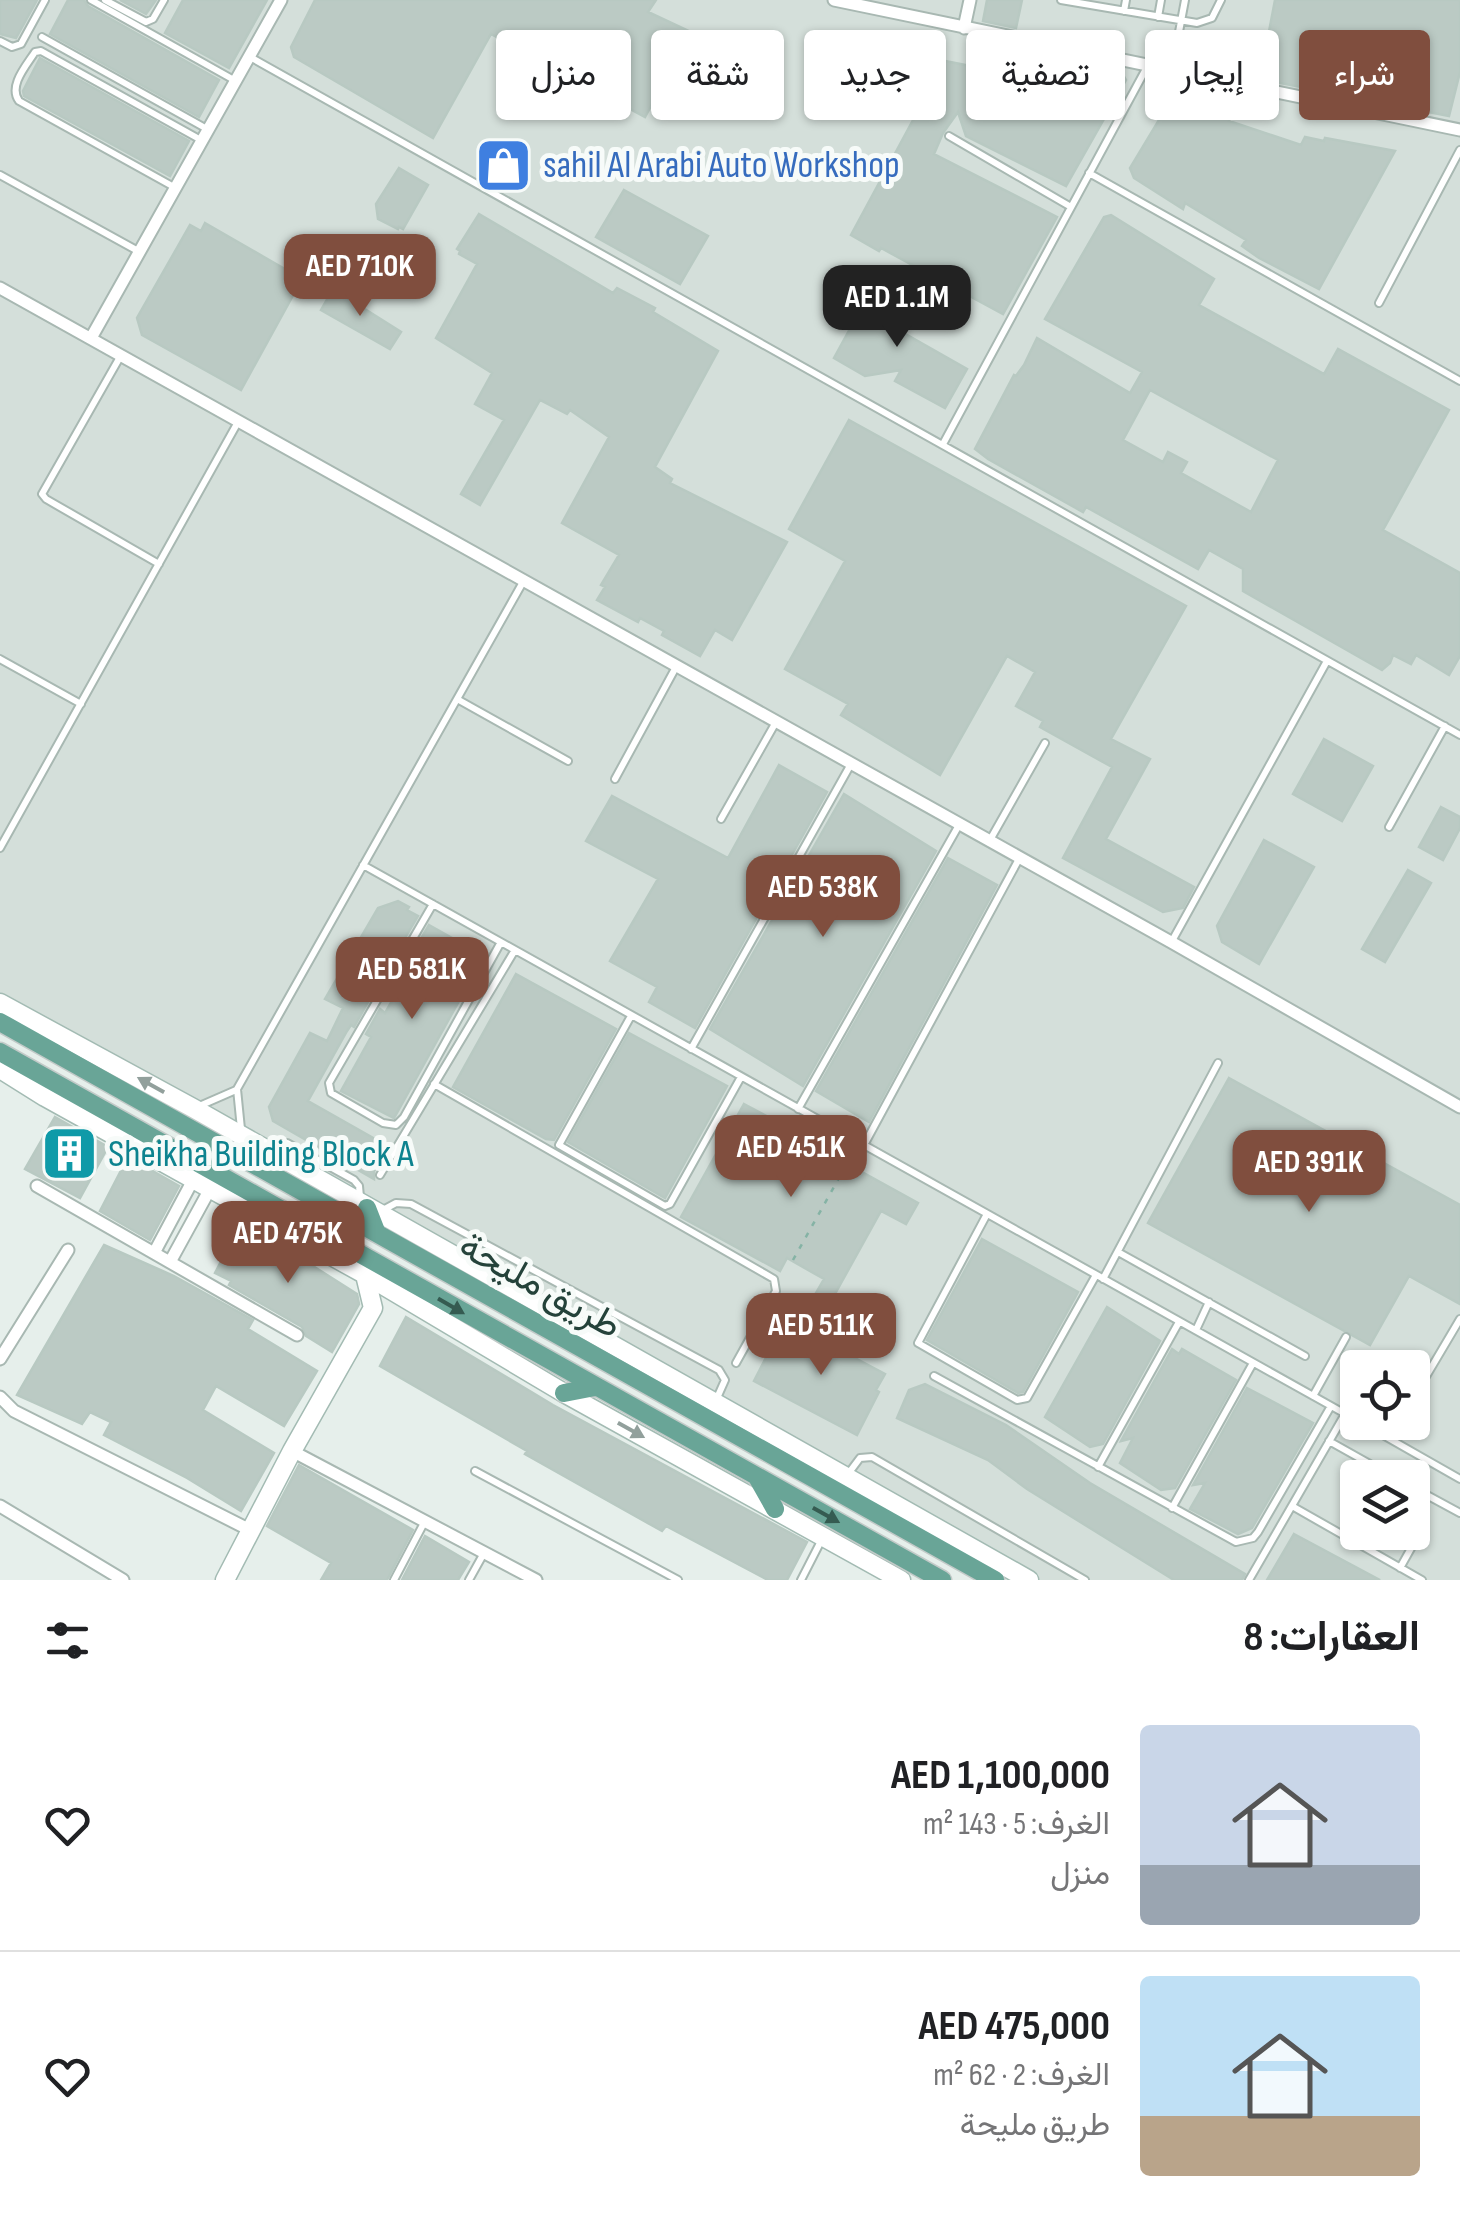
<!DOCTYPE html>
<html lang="ar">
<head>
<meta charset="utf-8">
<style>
	:root { --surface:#fff; --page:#f2f2f2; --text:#202124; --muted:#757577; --line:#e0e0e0; --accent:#804e3e }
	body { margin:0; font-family:"Sofia Sans Condensed",Vazirmatn,sans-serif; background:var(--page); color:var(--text); direction:rtl; height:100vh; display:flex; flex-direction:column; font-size:38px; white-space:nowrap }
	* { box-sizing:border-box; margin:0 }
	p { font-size:32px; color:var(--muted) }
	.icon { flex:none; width:55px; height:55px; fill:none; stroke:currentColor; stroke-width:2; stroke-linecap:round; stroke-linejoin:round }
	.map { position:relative; height:1580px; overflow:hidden; direction:ltr }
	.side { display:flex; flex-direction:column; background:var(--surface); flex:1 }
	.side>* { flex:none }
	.banner { position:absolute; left:30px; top:30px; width:1400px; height:90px; direction:rtl; display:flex; gap:20px }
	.buttons { position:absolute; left:1340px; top:1350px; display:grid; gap:20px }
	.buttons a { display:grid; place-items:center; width:90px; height:90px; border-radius:10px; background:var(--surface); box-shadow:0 2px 8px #0004; font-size:50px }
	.price { position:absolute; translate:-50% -85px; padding:0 22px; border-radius:20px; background:var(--accent); color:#fff; font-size:32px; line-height:65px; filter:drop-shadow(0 2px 5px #0008) }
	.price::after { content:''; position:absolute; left:50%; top:60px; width:30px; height:22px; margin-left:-15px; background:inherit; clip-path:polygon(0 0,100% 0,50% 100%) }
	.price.on { background:#222; color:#fff }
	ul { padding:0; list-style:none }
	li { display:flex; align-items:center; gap:30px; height:250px; padding:0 40px }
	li+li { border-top:2px solid var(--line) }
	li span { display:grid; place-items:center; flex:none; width:280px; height:200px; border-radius:10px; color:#555 }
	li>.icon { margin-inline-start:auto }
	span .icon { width:120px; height:120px; fill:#fffc; stroke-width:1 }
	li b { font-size:42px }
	h2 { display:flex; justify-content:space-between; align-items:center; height:120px; padding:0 40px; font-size:42px }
	.tag { padding:0 35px; border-radius:10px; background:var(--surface); box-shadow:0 2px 8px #0004; font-size:35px; line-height:90px }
	.tag.on { background:var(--accent); color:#fff }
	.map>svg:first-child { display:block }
	.built { fill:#d4dfda; fill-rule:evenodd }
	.building { fill:#bbcac4; stroke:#b8c9c2; stroke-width:2.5; fill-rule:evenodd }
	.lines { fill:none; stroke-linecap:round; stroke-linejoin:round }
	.lane-casing { stroke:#a8b8b2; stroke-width:10 }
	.street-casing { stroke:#a8b8b2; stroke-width:15 }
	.secondary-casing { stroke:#a3bbb3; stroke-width:21 }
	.primary-casing { stroke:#c2cac8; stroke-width:21 }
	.path { stroke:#85b3a5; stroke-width:2.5; stroke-dasharray:5 8; stroke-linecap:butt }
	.lane { stroke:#fff; stroke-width:6 }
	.street { stroke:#fff; stroke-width:11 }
	.secondary { stroke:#fff; stroke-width:18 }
	.primary { stroke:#69a597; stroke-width:18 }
	.oneway { fill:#92a09c }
	.oneway2 { fill:#355b51 }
	.labels { text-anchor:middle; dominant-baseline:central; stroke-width:10; stroke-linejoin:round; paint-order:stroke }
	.shop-label { font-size:38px; fill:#366cbe; stroke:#f7fbf9; text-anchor:start }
	.culture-label { font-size:38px; fill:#0d838f; stroke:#f7fbf9; text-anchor:start }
	.street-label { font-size:38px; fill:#24423a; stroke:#f7fbf9 }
</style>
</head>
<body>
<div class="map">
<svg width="1460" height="1580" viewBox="0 0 1460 1580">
	<rect width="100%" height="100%" fill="#e6efeb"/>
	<!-- built -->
	<path class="built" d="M0,0h1460v1580h-441l-517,-285 -502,-289zM1358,1368h54v54h-54zM1358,1478h54v54h-54z"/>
	<!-- building -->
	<path class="building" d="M0,0h37l-21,38 -16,-4z
		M68,0h16l4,6 131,74 -20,37 -149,-83z
		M120,0h36l-10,14z
		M183,0h84l-38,68 -64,-35z
		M315,0h341l-8,12 43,20 -46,85 -154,-83 -58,104 -139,-81 -3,-10z
		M987,0h35l-6,28 -33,-7z
		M1275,0h185v72l-11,44 -189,-37z
		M1005,51l117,22 4,7 -60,106 -100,-50 -8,-24 -15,21 -9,21 123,63 -54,97 -122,-66 -2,3 -28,-16 94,-174 35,7 9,12z
		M40,58l149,83 -19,35 -146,-80 -1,-5z
		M1171,100l60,17 -2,4 72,24 4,-8 19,4 1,-3 70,13 -76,138 -60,-31 -17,-12 4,-6 -61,-37 -2,6 -49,-31 -4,-10z
		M399,168l29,17 -25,44 -4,-2 -1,2 -20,-10 -2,-15z
		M624,190l84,46 -28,48 -84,-47z
		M479,214l134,79 4,-5 38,20 -2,4 65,39 -63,116 17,12 -2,4 117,59 -55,98 -17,-10 -15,26 -38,-21 2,-4 -24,-13 -2,4 -41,-22 8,-13 -4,-2 18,-30 -57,-32 47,-86 -39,-27 -3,4 -27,-14 -60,105 -19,-11 43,-74 -29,-16 17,-31 -56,-35 41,-74 -18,-10 1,-3 -3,-2z
		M1111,215l103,64 -15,26 125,69 14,-25 111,61 -66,120 77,43v83l-11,19 -33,-20 -5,9 -18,-9 -3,8 -8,7 -139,-79v-22l-34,-19 -11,19 -112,-62 -3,5 -95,-53 -13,-10 39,-74 2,1 8,-11 13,-27 93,55 12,-21 -97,-53 59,-102zM1150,390l128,70 -27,52 -70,-39 6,-11 -19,-10 -5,10 -40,-22z
		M205,223l97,56 -61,111 -99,-55 -5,-17 53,-93 11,6z
		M874,285l42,23 -14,24 65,37 -22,39 -50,-27 6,-11 -36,6 -31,-18z
		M333,289l68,43 -11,17 -69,-39z
		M849,420l337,186 -75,133 39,20 -44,80 88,48 -11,21 -20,4 -100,-54 49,-91 -72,-40 3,-6 -27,-15 19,-34 -28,-16 -67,119 -99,-60 7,-11 -63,-35 60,-108 -56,-32z
		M1324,739l49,27 -31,55 -49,-27z
		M779,765l48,27 -132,236 -46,-26 8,-15 -47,-26 48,-82 -72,-38 26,-45 116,62z
		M844,794l92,57 -133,235 -93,-57z
		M1441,807l19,10v11l-17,32 -24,-13z
		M1264,840l50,27 -55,97 -37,-22 -5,-16z
		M948,858l49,27 -128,237 -53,-31z
		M1408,870l23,13 -46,79 -23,-13z
		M398,901l11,6 -2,3 11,6 -16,27 -2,-2 -35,60 3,1 -14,25 -3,-2 -4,6 -39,70 81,46 -15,24v8l-101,-58 -4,-14 41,-74 17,8 16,-33 -18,-9 53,-91z
		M429,925l55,31 -90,162 -53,-27 30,-54 -5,-3 14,-25 5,4 32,-57 -4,-4z
		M516,974l100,55 -62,111 -8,-1 -93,-52z
		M629,1033l98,53 -62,112 -97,-56z
		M1229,1078l231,127v99l-51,-28 -39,69 -222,-122z
		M744,1104l120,64 -2,4 56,31 -12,21 -25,-13 -50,90 -15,-8 8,-14 -37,-21 -7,13 -99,-54z
		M55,1117l53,30 -28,51 -55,-29z
		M128,1157l51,29 -29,54 -50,-29z
		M242,1221l115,73 2,10 -27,48 -26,-16 -4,-9 -73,-42 2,-4 -16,-8z
		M982,1239l96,53 -55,100 -5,1 -91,-53z
		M104,1245l70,31 79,44 -5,9 69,42 -33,55 -68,-40 -13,24 71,43 -33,58 -54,-33 -83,-43 7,-13 -21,-10 -8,12 -65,-29z
		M1107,1307l53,34 -57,103 -13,3 -45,-30z
		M406,1317l147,88 254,137 -20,38h-19l-102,-54 -4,5 -137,-77 2,-3 -147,-85z
		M789,1323l96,51 -9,16 3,2 -22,43 -103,-54 22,-43 3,2z
		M1172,1349l7,5 3,-5 54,31 -61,108 -14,2 -41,-27 13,-25 -12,3z
		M925,1384l81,41 84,58 155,91 -3,6h-68l-147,-91 -39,-29 -91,-42 12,-28z
		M1247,1388l66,35 -61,105 -14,6 -48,-25 15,-26 -12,2z
		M299,1465l114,65 -26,50h-66l10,-17 -64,-37z
		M1294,1534l86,46h-113z
		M425,1536l44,26 -11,18h-56z"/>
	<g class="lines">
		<defs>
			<path id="lane" d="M91,0l143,80
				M105,0l41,22 7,-3 11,-19
				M1061,0l136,23 15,-5 9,-18
				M1124,11l2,-11
				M1158,17l3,-17
				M42,37l165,92
				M0,41l12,6 9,-3 24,-44
				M250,57l1210,678
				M1172,69l13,-69
				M949,136l122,71
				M1089,173l371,208
				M0,175l138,76
				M174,187l-155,-86c-11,-15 7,-35 16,-49l6,-1 160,89
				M1379,303l81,-153
				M120,357l-78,137 4,5 113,65
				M943,444l204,-377
				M0,659l81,45
				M457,699l111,62
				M615,779l61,-112
				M721,819l55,-97
				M1389,827l56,-101
				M990,840l55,-97
				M0,848l238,-426
				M363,865l995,556
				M433,904l-104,179 2,10 52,30 13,2 8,-8 97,-175
				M1172,941l155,-280
				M631,1016l-72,129 106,61 5,-2 71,-127
				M691,1049l160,-285
				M434,1084l340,195 2,12 -40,72
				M197,1107l39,-17
				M798,1109l161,-284
				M241,1129l-4,-40 286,-507
				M266,1143h21l67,37 5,6 1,11
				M864,1145l155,-286
				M380,1175l135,-225
				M383,1210l13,-7 15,1 308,166 6,10 -8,18
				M987,1214l-69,129 99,57 10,-2 69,-123
				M1118,1252l187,104
				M1103,1279l115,-216
				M1196,1330l13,-28
				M934,1376l302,166 17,-4 5,-6 73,-126
				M1418,1390l42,-71
				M1313,1396l33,-59
				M1360,1422l100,57
				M1329,1441l66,37
				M1098,1467l81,-145
				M475,1471l203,109
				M848,1474l12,-16 12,-1 213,123
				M1412,1487l48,26
				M1292,1506l130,74
				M1172,1508l81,-145
				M1400,1568l19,-34
				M394,1580l31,-59
				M469,1580l15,-27
				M801,1580l20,-39
				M1249,1580l96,-166"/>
			<path id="street" d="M834,0l626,130
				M964,28l6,-28
				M0,288l1171,654 289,165
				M91,338l190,-338
				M37,1186l260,149
				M154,1253l39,-73
				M170,1262l40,-73
				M0,1359l68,-109
				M0,1397l14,14 236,119
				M292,1451l244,129
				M0,1506l123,74"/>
			<path id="secondary" d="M0,1003l193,105 836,472
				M0,1069l45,28 319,177 200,119 337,187
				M225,1580l67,-129 81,-143 -8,-33"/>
			<path id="primary" d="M0,1022l995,558
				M0,1052l942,528
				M367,1208l9,23
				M564,1393l31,-6
				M757,1477l18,32"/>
		</defs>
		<!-- lane casing -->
		<use href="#lane" class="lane-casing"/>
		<!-- street casing -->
		<use href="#street" class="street-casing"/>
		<!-- secondary casing -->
		<use href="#secondary" class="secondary-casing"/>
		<!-- primary casing -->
		<use href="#primary" class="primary-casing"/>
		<!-- path -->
		<path class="path" d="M793,1260l60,-107"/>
		<!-- lane -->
		<use href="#lane" class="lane"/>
		<!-- street -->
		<use href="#street" class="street"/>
		<!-- secondary -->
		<use href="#secondary" class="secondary"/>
		<!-- primary -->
		<use href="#primary" class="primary"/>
	</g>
	<!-- one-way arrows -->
	<defs><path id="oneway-solid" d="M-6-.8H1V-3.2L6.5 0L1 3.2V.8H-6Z" transform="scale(2.5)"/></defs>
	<g class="oneway">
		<use href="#oneway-solid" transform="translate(151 1085) rotate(-151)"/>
		<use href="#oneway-solid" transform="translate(631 1430) rotate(29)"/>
	</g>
	<g class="oneway2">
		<use href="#oneway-solid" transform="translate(451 1306) rotate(30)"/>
		<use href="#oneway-solid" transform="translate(826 1515) rotate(29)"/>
	</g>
	<!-- icons -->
	<defs>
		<symbol id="shop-square" viewBox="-11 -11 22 22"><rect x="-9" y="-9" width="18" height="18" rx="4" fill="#3f7fe0" stroke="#f7fbf9"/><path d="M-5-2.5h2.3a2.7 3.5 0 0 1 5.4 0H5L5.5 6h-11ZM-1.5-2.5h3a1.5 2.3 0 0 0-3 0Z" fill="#fff"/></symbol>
		<symbol id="building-square" viewBox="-11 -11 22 22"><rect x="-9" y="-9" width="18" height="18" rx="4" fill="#0f9aa8" stroke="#f7fbf9"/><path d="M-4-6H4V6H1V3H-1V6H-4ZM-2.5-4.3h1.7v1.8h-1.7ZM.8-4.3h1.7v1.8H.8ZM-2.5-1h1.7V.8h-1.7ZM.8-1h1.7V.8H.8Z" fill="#fff"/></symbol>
	</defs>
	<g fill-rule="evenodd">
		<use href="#shop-square" x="472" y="134" width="63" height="63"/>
		<use href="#building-square" x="38" y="1122" width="63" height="63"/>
	</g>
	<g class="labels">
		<!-- shop labels -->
		<g class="shop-label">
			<text x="543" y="165">sahil Al Arabi Auto Workshop</text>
		</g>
		<!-- culture labels -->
		<g class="culture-label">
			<text x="108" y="1154">Sheikha Building Block A</text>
		</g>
		<!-- street labels -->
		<g class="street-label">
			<text transform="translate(540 1286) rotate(29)">طريق مليحة</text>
		</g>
	</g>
</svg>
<div class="buttons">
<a><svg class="icon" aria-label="locate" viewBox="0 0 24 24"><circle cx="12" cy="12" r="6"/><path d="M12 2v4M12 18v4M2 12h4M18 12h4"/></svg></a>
<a><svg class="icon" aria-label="layers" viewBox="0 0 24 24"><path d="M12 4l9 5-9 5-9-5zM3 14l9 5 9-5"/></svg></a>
</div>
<b class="price" style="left:360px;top:319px">AED 710K</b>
<b class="price on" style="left:897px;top:350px">AED 1.1M</b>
<b class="price" style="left:823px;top:940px">AED 538K</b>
<b class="price" style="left:412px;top:1022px">AED 581K</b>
<b class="price" style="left:791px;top:1200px">AED 451K</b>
<b class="price" style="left:1309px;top:1215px">AED 391K</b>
<b class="price" style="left:288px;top:1286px">AED 475K</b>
<b class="price" style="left:821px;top:1378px">AED 511K</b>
<div class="banner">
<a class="tag on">شراء</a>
<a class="tag">إيجار</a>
<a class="tag">تصفية</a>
<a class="tag">جديد</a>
<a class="tag">شقة</a>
<a class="tag">منزل</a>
</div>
</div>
<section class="side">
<h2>العقارات: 8<svg class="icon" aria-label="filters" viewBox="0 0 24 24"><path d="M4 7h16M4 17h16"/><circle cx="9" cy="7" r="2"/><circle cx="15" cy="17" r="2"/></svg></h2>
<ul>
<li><span style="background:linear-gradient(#c9d6e8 70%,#9aa5b1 0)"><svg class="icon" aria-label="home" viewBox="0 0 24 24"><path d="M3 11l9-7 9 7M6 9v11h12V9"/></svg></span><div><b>AED 1,100,000</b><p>الغرف: 5 · 143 m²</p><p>منزل</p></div><svg class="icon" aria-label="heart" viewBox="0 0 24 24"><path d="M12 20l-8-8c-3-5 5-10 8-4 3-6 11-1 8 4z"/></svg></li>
<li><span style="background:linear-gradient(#bfe0f5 70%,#b9a48a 0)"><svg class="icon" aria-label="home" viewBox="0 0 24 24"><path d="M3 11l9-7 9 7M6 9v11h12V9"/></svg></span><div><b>AED 475,000</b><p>الغرف: 2 · 62 m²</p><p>طريق مليحة</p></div><svg class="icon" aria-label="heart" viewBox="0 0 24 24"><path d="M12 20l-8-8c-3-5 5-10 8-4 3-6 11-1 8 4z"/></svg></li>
</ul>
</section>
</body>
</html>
